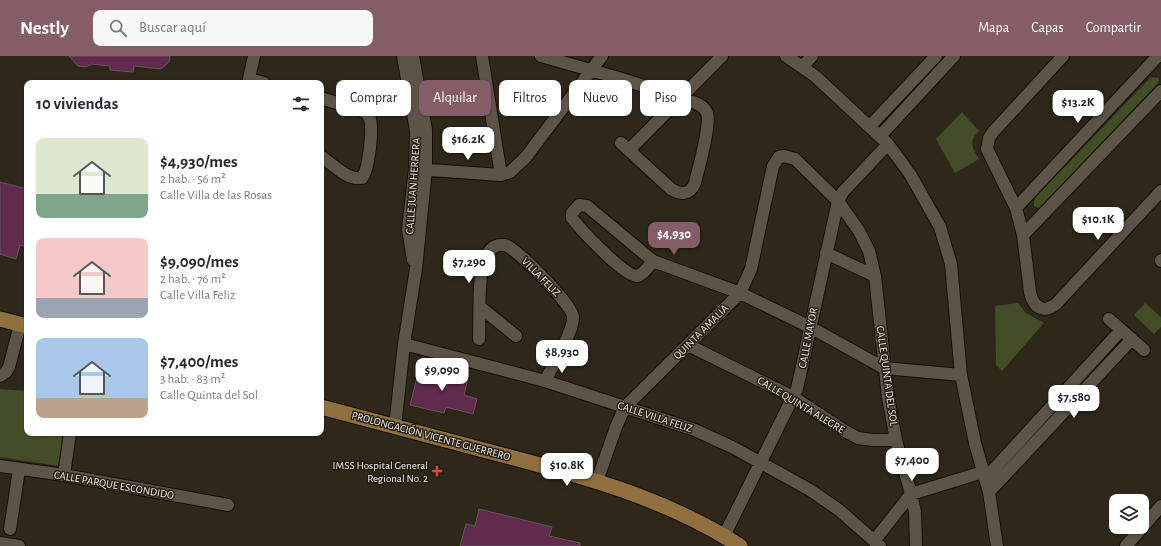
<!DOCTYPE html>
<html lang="es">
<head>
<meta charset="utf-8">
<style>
	:root { --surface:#fff; --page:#f7f7f7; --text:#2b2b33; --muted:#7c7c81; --accent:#855d69 }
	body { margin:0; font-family:"Alegreya Sans",sans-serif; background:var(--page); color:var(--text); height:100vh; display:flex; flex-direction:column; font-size:15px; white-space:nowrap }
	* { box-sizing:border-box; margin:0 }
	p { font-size:13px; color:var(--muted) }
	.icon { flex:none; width:22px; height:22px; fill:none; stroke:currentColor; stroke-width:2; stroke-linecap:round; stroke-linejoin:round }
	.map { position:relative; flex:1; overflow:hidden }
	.details { position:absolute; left:24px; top:24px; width:300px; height:356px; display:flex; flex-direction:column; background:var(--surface); border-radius:8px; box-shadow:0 1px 3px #0004 }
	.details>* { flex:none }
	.top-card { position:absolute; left:336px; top:24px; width:380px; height:36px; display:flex; gap:8px }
	.buttons { position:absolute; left:1109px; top:438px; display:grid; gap:8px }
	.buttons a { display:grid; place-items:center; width:40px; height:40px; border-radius:8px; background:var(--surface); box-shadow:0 1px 3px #0004; font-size:20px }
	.price { position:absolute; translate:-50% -34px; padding:0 9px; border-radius:8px; background:#fff; color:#222; font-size:13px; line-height:26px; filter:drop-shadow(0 1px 2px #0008) }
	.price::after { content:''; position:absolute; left:50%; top:24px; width:12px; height:9px; margin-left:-6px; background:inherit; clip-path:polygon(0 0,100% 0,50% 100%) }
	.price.active { background:var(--accent); color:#fff }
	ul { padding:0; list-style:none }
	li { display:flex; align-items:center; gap:12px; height:100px; padding:0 12px }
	li span { display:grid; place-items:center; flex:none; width:112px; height:80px; border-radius:8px; color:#555 }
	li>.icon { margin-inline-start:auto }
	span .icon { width:48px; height:48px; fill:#fffc; stroke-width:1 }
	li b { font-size:17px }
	h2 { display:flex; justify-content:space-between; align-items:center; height:48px; padding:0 12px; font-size:17px }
	.tag { padding:0 14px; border-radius:8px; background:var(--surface); box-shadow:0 1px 3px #0004; font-size:14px; line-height:36px }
	.tag.active { background:var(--accent); color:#fff }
	header { display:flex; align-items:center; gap:24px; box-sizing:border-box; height:56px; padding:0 20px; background:var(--accent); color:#fff }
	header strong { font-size:19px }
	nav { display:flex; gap:22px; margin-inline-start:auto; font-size:14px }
	.search { width:280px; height:36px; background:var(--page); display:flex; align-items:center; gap:10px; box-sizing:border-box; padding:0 14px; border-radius:8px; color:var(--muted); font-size:15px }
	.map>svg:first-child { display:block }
	.green { fill:#444c28 }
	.building { fill:#622a4c; stroke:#65565e }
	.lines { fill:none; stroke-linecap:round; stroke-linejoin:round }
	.minor-casing { stroke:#161005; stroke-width:14 }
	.major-casing { stroke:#161005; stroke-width:17 }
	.minor { stroke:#5c5447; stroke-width:12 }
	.major { stroke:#91703f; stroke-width:15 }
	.health-dot { fill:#e0444e; stroke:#241e12; stroke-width:1.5 }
	.labels { text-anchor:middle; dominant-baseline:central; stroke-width:3; stroke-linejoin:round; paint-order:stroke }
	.street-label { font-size:11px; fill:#f4f0e7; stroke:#241e12 }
	.poi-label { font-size:11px; fill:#f4f0e7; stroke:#241e12; text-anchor:end }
</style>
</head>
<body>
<header>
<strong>Nestly</strong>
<div class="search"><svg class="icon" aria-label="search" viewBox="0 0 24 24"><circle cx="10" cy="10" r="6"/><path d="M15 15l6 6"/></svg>Buscar aquí</div>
<nav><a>Mapa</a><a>Capas</a><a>Compartir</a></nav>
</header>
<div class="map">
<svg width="1161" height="490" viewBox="0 0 1161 490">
	<rect width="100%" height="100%" fill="#2e281b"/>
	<!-- green -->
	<path class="green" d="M1151,21l8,1 -1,5 -119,125 -5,-2v-7z
		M962,56l17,19c-11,12 -7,15 0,28l-24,14 -19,-34z
		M1018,247l8,10 18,10 -42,48 -6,-6 -1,-59z
		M1145,247l16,14v10l-7,7 -20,-19z
		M0,333l27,2v42h37l-6,33 -58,-9z"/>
	<!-- building -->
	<path class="building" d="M69,0h101l-1,6 -8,7 -27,-3 -1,6 -23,-2v-4l-19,-2 -5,3 -8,-1z
		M0,126l27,7v58l-7,-2 -4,14 -16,-5z
		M420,310l48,12 -4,17 13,4 -4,15 -27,-7 -2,6 -34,-8z
		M479,453l73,18 -3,9 31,7v3h-120l6,-22 9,2z"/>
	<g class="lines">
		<defs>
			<path id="minor" d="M403,0l13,75 -1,38 -7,60 5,31
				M482,0l19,119
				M541,0l81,23 71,23c6,2 12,5 14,11 4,12 -9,57 -12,70 -5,12 -14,12 -24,6l-50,-46
				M786,0l29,20 73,68 22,30 30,53 11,37 10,111 14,68 14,49 8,54
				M1063,0l-70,76 -4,6 -2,11 29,59 7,27 7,57c3,15 13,22 26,12l105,-113
				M803,10l9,-10
				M249,23l15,4
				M248,27l6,-27
				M321,42l44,14c2,2 4,4 5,7 3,11 -1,50 -8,59 -14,3 -30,-14 -41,-22
				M870,70l66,-70
				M880,80l74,-80
				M629,94l93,-94
				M415,113l86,6 9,-3 16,-15 76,-101
				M579,149l8,1 66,55c-4,5 -10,14 -16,15 -13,0 -56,-46 -65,-58v-5z
				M1016,152l142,-152
				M1023,179l138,-144
				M826,197l49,23
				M1161,204v1
				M653,205l87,32 70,34 74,41 77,7
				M480,251l36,29
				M1109,263l35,31
				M479,283c1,-20 -2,-69 8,-85 4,-6 10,-10 18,-9 11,3 68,60 68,72 1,14 -21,50 -28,64
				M404,288l141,37 150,49 39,18 76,42 29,20 41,36
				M688,289l105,52 52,34 13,7 15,2h23
				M0,320l6,-4 3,-5 11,-42
				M395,371l9,-83 12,-75 10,-100v-39l-13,-74
				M0,410l64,9 164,30
				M64,419l6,-42
				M985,423l136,-149
				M597,425l19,-54 9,-20 115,-114 11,-24 22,-103 6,-9 5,-1 11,3 43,42 21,30 10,20 6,25 13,121 8,43 15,54 4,18 1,34
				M989,436l143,-153
				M10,473l9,-59
				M724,480l73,-147 41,-188 5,-9 45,-48
				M874,485l37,-47 72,-22
				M0,487l19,3
				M1126,490l35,-40"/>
			<path id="major" d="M0,263l27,7
				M321,351c57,15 113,30 170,45 86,22 173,45 249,94"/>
		</defs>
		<!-- minor casing -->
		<use href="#minor" class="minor-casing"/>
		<!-- major casing -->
		<use href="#major" class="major-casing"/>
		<!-- minor -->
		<use href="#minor" class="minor"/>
		<!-- major -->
		<use href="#major" class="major"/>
	</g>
	<!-- markers -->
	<path class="health-dot" d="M435 409h4v4h4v4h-4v4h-4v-4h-4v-4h4z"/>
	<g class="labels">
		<!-- street labels -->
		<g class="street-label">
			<text transform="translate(413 130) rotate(-86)">CALLE JUAN HERRERA</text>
			<text transform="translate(541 221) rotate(45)">VILLA FELIZ</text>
			<text transform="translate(701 276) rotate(-45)">QUINTA AMALIA</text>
			<text transform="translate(808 282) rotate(-79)">CALLE MAYOR</text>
			<text transform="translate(887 320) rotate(82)">CALLE QUINTA DEL SOL</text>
			<text transform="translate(801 349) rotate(31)">CALLE QUINTA ALEGRE</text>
			<text transform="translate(655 361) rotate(18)">CALLE VILLA FELIZ</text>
			<text transform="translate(431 380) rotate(15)">PROLONGACIÓN VICENTE GUERRERO</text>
			<text transform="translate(114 429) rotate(10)">CALLE PARQUE ESCONDIDO</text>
		</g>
		<!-- poi labels -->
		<g class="poi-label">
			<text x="428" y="409">IMSS Hospital General<tspan x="428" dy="13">Regional No. 2</tspan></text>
		</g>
	</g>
</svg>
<div class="buttons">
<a><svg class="icon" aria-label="layers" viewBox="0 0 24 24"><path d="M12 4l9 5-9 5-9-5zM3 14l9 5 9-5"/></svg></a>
</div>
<b class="price" style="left:1078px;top:68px">$13.2K</b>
<b class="price" style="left:468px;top:105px">$16.2K</b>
<b class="price" style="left:1098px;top:185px">$10.1K</b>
<b class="price active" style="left:674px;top:200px">$4,930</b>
<b class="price" style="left:469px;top:228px">$7,290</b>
<b class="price" style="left:562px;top:318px">$8,930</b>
<b class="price" style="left:442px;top:336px">$9,090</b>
<b class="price" style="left:1074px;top:363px">$7,580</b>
<b class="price" style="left:912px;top:426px">$7,400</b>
<b class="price" style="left:567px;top:431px">$10.8K</b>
<div class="top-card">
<a class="tag">Comprar</a>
<a class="tag active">Alquilar</a>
<a class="tag">Filtros</a>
<a class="tag">Nuevo</a>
<a class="tag">Piso</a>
</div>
<section class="details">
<h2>10 viviendas<svg class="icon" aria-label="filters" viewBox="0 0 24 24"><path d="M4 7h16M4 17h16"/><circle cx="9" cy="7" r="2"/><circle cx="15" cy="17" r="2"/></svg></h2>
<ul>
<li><span style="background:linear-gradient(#dfe7d0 70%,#7fa58c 0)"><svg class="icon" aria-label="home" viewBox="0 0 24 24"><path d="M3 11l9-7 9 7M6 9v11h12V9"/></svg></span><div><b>$4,930/mes</b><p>2 hab. · 56 m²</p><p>Calle Villa de las Rosas</p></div></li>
<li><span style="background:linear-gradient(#f6c9c9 75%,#9aa5b1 0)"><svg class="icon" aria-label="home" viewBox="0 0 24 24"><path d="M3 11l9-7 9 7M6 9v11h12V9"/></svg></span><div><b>$9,090/mes</b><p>2 hab. · 76 m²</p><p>Calle Villa Feliz</p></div></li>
<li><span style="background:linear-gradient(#a9c7e8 75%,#b9a48a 0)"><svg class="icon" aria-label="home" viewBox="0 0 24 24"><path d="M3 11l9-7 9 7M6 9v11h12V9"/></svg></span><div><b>$7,400/mes</b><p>3 hab. · 83 m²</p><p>Calle Quinta del Sol</p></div></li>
</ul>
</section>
</div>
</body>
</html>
